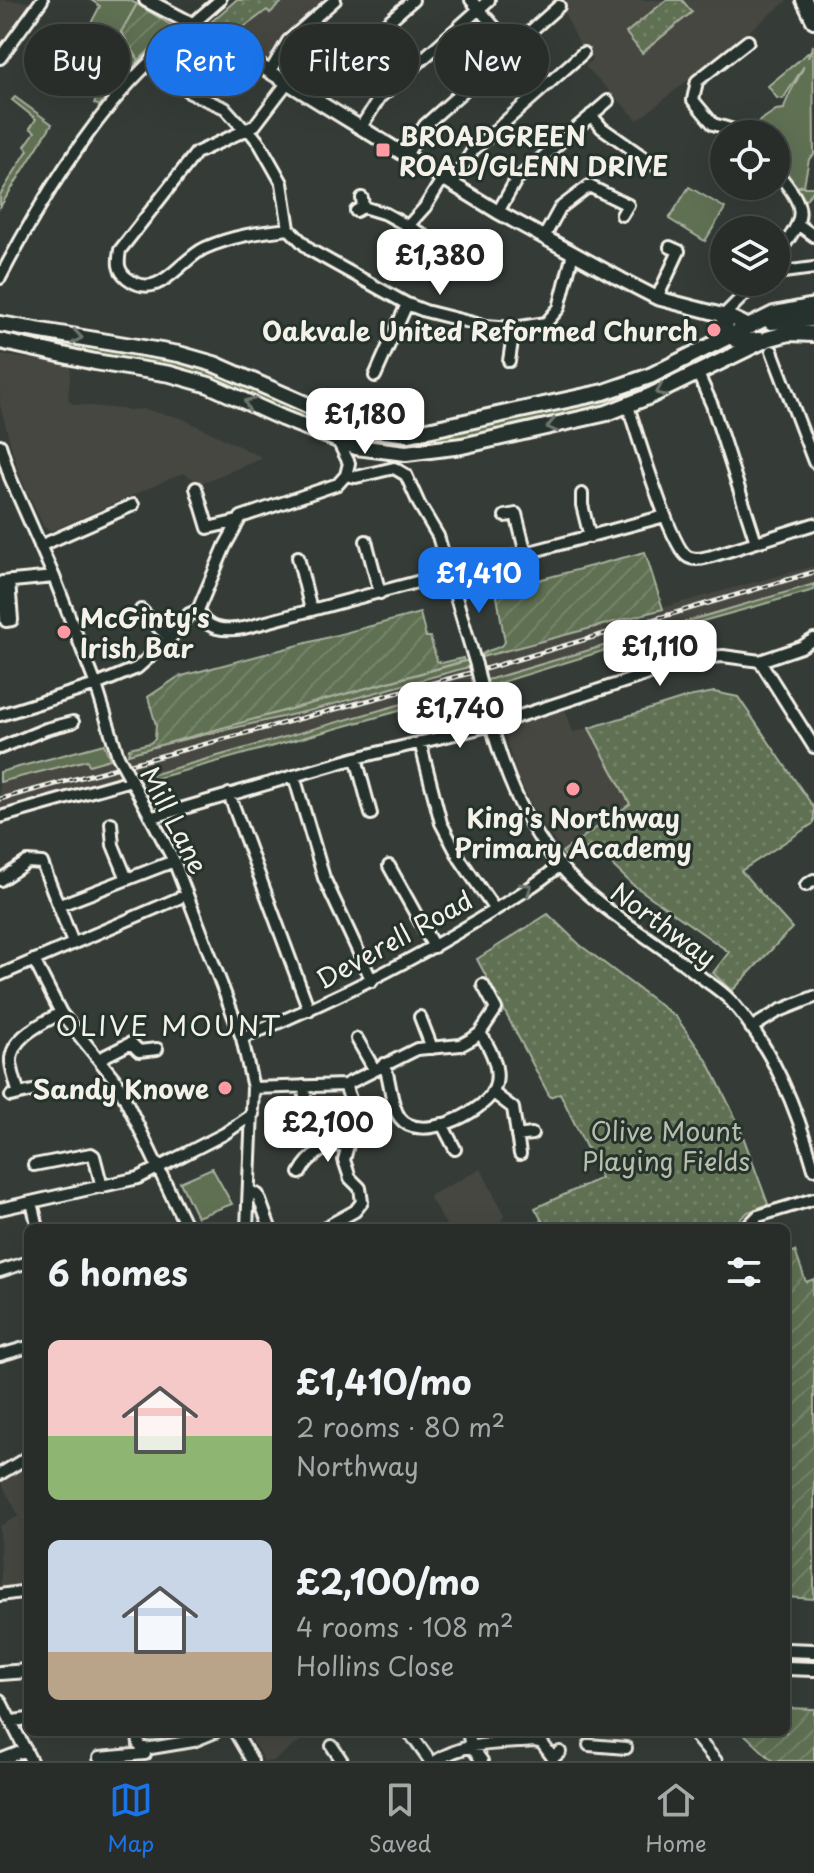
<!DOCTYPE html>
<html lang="en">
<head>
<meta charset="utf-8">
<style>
	:root { --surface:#282d29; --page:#303531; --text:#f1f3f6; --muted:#a5a8a8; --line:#444946; --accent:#1a73e8 }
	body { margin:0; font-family:"Playpen Sans",sans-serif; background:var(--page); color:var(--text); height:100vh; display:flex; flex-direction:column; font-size:30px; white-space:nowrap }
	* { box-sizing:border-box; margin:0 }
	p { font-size:26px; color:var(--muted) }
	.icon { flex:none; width:44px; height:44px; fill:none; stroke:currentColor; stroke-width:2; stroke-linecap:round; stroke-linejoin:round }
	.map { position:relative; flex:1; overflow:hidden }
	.panel { position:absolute; left:24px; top:1224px; width:766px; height:512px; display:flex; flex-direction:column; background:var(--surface); border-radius:12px; box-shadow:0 8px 32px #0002,0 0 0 2px var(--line) }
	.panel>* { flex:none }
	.guide { position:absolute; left:24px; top:24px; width:766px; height:72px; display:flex; gap:16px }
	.tools { position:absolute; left:710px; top:120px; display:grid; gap:16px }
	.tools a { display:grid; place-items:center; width:80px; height:80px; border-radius:50%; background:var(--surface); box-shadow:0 8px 32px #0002,0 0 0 2px var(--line); font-size:40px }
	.price { position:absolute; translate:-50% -68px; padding:0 18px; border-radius:16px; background:#fff; color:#222; font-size:26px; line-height:52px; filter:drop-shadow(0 2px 4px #0008) }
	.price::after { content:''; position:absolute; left:50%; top:48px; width:24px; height:18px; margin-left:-12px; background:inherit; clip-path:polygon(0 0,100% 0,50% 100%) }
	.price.current { background:var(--accent); color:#fff }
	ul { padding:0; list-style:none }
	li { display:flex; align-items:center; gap:24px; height:200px; padding:0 24px }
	li span { display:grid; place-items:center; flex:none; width:224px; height:160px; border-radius:12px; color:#555 }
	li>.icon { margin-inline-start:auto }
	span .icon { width:96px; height:96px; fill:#fffc; stroke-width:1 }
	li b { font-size:34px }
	h2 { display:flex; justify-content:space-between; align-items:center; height:96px; padding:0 24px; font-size:34px }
	.tag { padding:0 28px; border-radius:36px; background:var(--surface); box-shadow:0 8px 32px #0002,0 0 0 2px var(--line); font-size:28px; line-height:72px }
	.tag.current { background:var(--accent); color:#fff }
	.tabs { display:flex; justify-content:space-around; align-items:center; height:112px; border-top:2px solid var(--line); background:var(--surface); font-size:22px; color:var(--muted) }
	.tabs a { display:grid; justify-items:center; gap:4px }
	.tabs .current { color:var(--accent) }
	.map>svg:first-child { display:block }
	.built { fill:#464742 }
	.grass { fill:#5e7052; stroke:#a9b09d; stroke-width:2 }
	.park { fill:url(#park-dots); stroke:#a9b09d; stroke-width:2 }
	.garden { fill:url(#garden-furrows); stroke:#a9b09d; stroke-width:2 }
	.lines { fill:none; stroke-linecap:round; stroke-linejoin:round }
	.minor-casing { stroke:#f4f1e8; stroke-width:16 }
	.major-casing { stroke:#f4f1e8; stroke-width:18 }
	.highway-casing { stroke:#f4f1e8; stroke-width:20 }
	.minor { stroke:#26332d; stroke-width:10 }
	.major { stroke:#26332d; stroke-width:12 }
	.highway { stroke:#26332d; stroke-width:14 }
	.rail-casing { stroke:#f4f1e8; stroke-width:5 }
	.rail { stroke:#26332d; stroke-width:2; stroke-dasharray:6; stroke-linecap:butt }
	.minor-bridge-casing { stroke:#f4f1e8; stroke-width:16; stroke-linecap:butt }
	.minor-bridge { stroke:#26332d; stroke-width:10 }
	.oneway { stroke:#6e766e }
	.poi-dot { fill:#ff9aa2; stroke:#26332d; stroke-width:3 }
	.labels { text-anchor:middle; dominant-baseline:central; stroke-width:6; stroke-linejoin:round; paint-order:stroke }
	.poi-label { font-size:26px; font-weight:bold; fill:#f4f1e8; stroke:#26332d; text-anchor:start }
	.street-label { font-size:26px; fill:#f4f1e8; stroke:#26332d }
	.park-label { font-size:26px; fill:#b8bdac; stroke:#26332d }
	.neighbourhood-label { font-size:28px; letter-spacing:2px; fill:#f4f1e8; stroke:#26332d }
</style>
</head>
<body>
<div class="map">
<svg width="814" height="1761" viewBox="0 0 814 1761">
	<defs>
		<pattern id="park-dots" width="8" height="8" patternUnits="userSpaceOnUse" patternTransform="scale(2)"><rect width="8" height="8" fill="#5e7052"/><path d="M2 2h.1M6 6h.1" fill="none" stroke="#76856b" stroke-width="1.8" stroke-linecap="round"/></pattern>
		<pattern id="garden-furrows" width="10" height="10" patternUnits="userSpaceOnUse" patternTransform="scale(2)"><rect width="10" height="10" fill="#5e7052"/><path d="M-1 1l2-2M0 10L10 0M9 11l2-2" fill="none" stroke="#76856b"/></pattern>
	</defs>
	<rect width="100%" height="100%" fill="#353c37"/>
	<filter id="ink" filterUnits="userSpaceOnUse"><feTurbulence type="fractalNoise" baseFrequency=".0125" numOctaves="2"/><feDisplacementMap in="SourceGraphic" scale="16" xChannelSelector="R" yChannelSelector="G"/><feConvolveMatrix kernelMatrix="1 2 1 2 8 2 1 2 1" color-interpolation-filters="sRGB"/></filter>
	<g filter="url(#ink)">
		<!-- built -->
		<path class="built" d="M0,0l32,2 -32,45z
			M236,0h87l-40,34 -13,25 -61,-35z
			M558,0h230l-150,120 -53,-54 8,-7 -13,-14z
			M0,355l71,10 -3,33 4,6 57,6 13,-1 39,9 82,40 -62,25 -18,-10 -132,58 -7,-4 -24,-51 -8,-27 -12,-44z
			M814,566v24l-140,39 -158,49 -334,94 -32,8 -11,-6 -139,38v-30l87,-23 2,6z
			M564,707l9,25 16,-4 42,76 -69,48 -25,-36 -20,-41 -12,-40 7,-10z
			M481,1169l23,47 -3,5 -16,7h-37l-19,-32z
			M28,1464v54l-6,3 6,13v15l-3,1 3,36 -27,2 -1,-62 19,-10 -19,-36z
			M247,1732h66l-40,29h-9z"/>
		<!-- grass -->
		<path class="grass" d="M91,0h38l8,4 -16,29 18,27 -16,20 53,-53 4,2 -97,105 -2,-2 37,-47 -19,21 -5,-3 23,-46 -8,-4 3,-7 -10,-5 5,-10 -16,-8 9,-17z
			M813,45l1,110 -5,4 -5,26 -9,2h19v3l-13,15 -25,-38v-33h-27l-3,-4 30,-20 8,-1c3,-15 14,-28 20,-43l-21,33 -6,-1 -9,-12 41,-34 -1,6z
			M15,97l37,27 -52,83v-12l28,-45 -3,-4 10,-14 -5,-4 6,-9 -24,-19z
			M689,187l36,21 -20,33 -36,-22z
			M19,333l179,29 175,74 281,-54 43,-21 3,4 -97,44 -119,27 -65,12 -49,-3 -29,-8 -134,-59 -26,-9 -83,-12 -80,-19z
			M814,584v6l-140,39 -188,58 -2,-6z
			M470,660l2,6 -160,44 -165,38z
			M476,683l2,6 -327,91 -4,-4z
			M104,744l6,15 -21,6 -2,-5 -87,22v-10z
			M212,1168l20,36 -35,13 -17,-35z"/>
		<!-- park -->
		<path class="park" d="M236,0h42l3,3 -11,10 -3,-3 -24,18 5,6 -7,7 -30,-19z
			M666,0h16l10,12 -50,41 -16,-20z
			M714,692l24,5 76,111v15l-73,48 51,57 -60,63 -19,-18 16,-21 -97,-68 -41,-39 -22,17 -7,-10 68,-48 -41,-76 99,-31z
			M548,914l32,31 96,72 32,45 30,61 30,81 -20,8 -18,16h-184l-11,-20 66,-30 -41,-85 -10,4 -73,-138z"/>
		<!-- garden -->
		<path class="garden" d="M137,4l37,23 -35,33 -18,-28z
			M645,552l18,57 -185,49c7,-10 21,-7 27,-16l-9,-51z
			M420,613l6,24h4l7,24 5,2 21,-5 1,3 -336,93 1,-6 21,-5 5,-4 1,-14 -8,-28 30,-20z
			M795,1251l11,31 8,-3 -2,15 2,5v300l-28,-2v-342z
			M786,1708l28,1v52h-41l-31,-29h44z"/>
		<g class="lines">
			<defs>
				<path id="minor" d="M471,0l41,47
					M0,58l42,-58
					M270,72l18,-31 47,-41
					M190,93l35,15 18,20 5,1 7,-4 32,-42
					M317,99l18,-31 78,-68
					M591,115l11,13 54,38
					M361,127l19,-30 109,-97
					M747,134l-34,-10 -20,-24 4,-19 51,-40
					M406,155l19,-30 134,-119
					M776,171c34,41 29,45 0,86
					M452,184l21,-34 110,-97
					M363,207l23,7 36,20
					M356,211l7,-4 -1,-9
					M498,212l18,-32 92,-79
					M799,225l15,11
					M407,227l18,-20 18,-29
					M289,229c-29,3 -57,7 -84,19 -26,12 -46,55 -78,30 -10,-8 -9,-16 -7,-28l76,-97 52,-24 12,15 22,39 7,46 21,21 97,54 18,7 60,15 29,2 32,-5 13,-15 14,-55
					M544,237l16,-29 29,-22 39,19 -6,10
					M776,273l38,-5
					M0,278c35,-67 75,-134 125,-190 29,-33 62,-59 95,-88
					M657,298l22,-47 -9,-4
					M722,317l35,-35
					M772,351l42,111
					M509,361l5,-33
					M698,374l14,31 44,137
					M375,376l32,-72
					M628,406c8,24 43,143 60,151 7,4 16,1 24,-1l102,-32
					M0,445l10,32 44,100 42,108 22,71
					M346,475l10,2 38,-9 12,7 13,29 19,32 38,129
					M196,488l12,40 30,-7
					M582,494v11l8,32
					M505,516l11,-2 10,40
					M366,541l14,52
					M40,546l93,-41
					M298,557l13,53
					M2,582l4,39 6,-1 -3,-39
					M2,582l52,-5
					M141,610l29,29
					M198,610c8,21 27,21 46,18l421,-112
					M198,610l27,-64 16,-29 97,-33 8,-9 3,-12 -11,-22
					M760,661l54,86
					M480,682c16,66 35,130 79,183 41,47 96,74 143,113 10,7 21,14 29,23 42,47 66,108 83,168
					M0,715l96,-30 41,-17 33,-29 19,-25 9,-4
					M420,742l21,81 19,36 35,51
					M0,748l46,-19 27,-7
					M356,758l15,56
					M129,776l45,85 68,177 11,50 -6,140
					M294,776l30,102 48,103
					M229,794l80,216
					M0,817l131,-37
					M153,817l203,-59 136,-33 205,-67 26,-2 37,5 41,-14 13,-8
					M111,823l2,22 14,34
					M389,866l45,81
					M0,880l27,-18 15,1 31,80
					M806,885l8,-5
					M60,905l114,-44
					M34,960l27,53 56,69 70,146
					M0,975l179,-77
					M420,1017l12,31
					M751,1028l28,-17 35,-14
					M242,1038c82,-34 160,-71 236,-118 28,-17 57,-34 82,-55
					M357,1039l17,30
					M99,1059l32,-16 8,8 18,-2
					M384,1064c7,16 6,41 16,54 19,25 80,-4 93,-26 10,-20 -2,-43 -13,-59
					M304,1086l2,23 9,2
					M253,1088l92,-3 72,-36 44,-4 11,-6 8,-6 16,-24 -13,-24
					M492,1092l21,16 7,46
					M19,1094c-3,-10 -7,-22 -8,-32 -1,-25 32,-39 50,-49
					M11,1096l21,-5
					M442,1124l13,25
					M517,1136l15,-2
					M34,1165l57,-11 3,2 8,31
					M300,1173c8,-16 28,-31 46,-27
					M250,1191l8,4 12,33
					M32,1202l6,26
					M0,1209l138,-31 86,-44 29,-20
					M324,1228l31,-17 7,-9 -2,-14 -10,-10 -6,-18 12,-45 -11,-30
					M746,1228l12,-12 56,-17
					M0,1271l28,-9
					M0,1355l28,-8
					M0,1474l28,-17
					M0,1595l28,-4
					M0,1700l31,61
					M13,1721l15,-2
					M138,1732l1,13 6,4 48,-8 22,-9
					M235,1732l17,29
					M409,1732l21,29
					M468,1732l3,14 11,15
					M692,1732l24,29
					M589,1745l37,3
					M332,1746l10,15
					M99,1758l46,-4
					M0,1760l26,-10
					M436,1761c30,-20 63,-17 99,-20l7,2 11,15 7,-6"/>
				<path id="major" d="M146,0l46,24 306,188 124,68 35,18 73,19 21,10
					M722,317l9,20 5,4 23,-2
					M786,1650l28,1
					M786,1668l28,1
					M0,1673l28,-2"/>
				<path id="highway" d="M804,0l10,20
					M771,322l43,-3
					M0,324l179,30 35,10 146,64 49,6 195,-42 46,-16 124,-62 40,-8
					M0,341l95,21 75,12 39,11 73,33 74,29 50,6 56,-7 145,-33 43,-17 117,-57 22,-6 25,1"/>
			</defs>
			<!-- minor casing -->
			<use href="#minor" class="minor-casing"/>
			<!-- major casing -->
			<use href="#major" class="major-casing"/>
			<!-- highway casing -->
			<use href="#highway" class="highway-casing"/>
			<!-- minor -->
			<use href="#minor" class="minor"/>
			<!-- major -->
			<use href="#major" class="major"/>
			<!-- highway -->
			<use href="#highway" class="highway"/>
			<defs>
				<path id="rail" d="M0,799l485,-130 329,-97"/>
			</defs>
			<!-- rail casing -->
			<use href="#rail" class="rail-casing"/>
			<!-- rail -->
			<use href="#rail" class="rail"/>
			<defs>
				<path id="minor-bridge" d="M476,665l4,17
					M118,756l11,20"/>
			</defs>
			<!-- minor-bridge casing -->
			<use href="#minor-bridge" class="minor-bridge-casing"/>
			<!-- minor-bridge -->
			<use href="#minor-bridge" class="minor-bridge"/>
		</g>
		<!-- one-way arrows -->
		<defs><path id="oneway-chevron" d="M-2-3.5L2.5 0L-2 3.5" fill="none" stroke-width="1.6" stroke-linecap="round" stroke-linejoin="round" transform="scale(2)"/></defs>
		<g class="oneway">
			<use href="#oneway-chevron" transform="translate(77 337) rotate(9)"/>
			<use href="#oneway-chevron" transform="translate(661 391) rotate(155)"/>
			<use href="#oneway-chevron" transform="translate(249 403) rotate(-155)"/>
			<use href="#oneway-chevron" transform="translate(552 426) rotate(167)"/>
			<use href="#oneway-chevron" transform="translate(527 888) rotate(-34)"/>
		</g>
	</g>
	<!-- markers -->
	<g class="poi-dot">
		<rect x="375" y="142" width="16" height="16" rx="4"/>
		<circle cx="714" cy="330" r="8"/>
		<circle cx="64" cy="632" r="8"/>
		<circle cx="573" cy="789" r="8"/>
		<circle cx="225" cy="1088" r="8"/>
	</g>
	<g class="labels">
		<!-- poi labels -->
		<g class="poi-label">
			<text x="399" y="135">BROADGREEN<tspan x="399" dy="30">ROAD/GLENN DRIVE</tspan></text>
			<text x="698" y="330" text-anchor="end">Oakvale United Reformed Church</text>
			<text x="80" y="617">McGinty's<tspan x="80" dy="30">Irish Bar</tspan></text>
			<text x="573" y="817" text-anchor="middle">King's Northway<tspan x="573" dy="30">Primary Academy</tspan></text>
			<text x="209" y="1088" text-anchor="end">Sandy Knowe</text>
		</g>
		<!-- street labels -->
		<g class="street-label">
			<text transform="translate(175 820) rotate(63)">Mill Lane</text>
			<text transform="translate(664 924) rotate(36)">Northway</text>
			<text transform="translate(394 939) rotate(-29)">Deverell Road</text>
		</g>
		<!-- park labels -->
		<g class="park-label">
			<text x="666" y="1130">Olive Mount<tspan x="666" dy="30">Playing Fields</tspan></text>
		</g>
		<!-- neighbourhood labels -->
		<g class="neighbourhood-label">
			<text x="169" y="1024">OLIVE MOUNT</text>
		</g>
	</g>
</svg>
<div class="tools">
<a><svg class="icon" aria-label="locate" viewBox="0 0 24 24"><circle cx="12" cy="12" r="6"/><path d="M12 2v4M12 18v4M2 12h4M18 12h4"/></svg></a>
<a><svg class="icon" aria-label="layers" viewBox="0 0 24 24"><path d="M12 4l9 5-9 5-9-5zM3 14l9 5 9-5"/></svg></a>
</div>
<b class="price" style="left:440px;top:297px">£1,380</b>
<b class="price" style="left:365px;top:456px">£1,180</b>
<b class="price current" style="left:479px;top:615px">£1,410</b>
<b class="price" style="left:660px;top:688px">£1,110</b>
<b class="price" style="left:460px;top:750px">£1,740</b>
<b class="price" style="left:328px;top:1164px">£2,100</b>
<div class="guide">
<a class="tag">Buy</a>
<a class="tag current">Rent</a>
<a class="tag">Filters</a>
<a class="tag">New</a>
</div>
<section class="panel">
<h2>6 homes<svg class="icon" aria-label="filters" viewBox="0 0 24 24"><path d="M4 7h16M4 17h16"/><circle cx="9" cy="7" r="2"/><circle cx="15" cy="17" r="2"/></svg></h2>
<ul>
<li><span style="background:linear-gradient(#f6c9c9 60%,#8fb573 0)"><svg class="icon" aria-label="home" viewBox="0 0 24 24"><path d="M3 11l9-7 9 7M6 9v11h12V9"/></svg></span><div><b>£1,410/mo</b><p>2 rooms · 80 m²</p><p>Northway</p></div></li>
<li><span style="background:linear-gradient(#c9d6e8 70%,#b9a48a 0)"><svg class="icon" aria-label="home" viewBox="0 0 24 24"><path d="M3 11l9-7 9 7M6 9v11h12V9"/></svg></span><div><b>£2,100/mo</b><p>4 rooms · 108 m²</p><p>Hollins Close</p></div></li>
</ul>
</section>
</div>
<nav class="tabs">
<a class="current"><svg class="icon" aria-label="map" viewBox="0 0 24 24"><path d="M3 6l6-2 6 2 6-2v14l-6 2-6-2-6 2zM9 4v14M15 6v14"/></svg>Map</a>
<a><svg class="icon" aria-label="saved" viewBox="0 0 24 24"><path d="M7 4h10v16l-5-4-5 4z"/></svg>Saved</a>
<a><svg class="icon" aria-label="home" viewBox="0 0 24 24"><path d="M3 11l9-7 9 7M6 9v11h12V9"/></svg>Home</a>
</nav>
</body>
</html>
